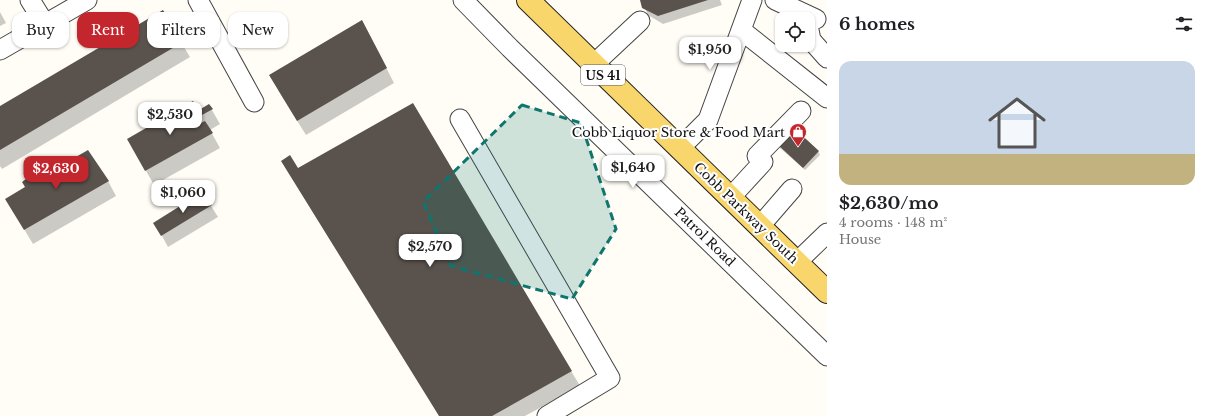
<!DOCTYPE html>
<html lang="en">
<head>
<meta charset="utf-8">
<style>
	:root { --surface:#fff; --page:#f6f6f6; --text:#202124; --muted:#757577; --accent:#c4262e }
	body { margin:0; font-family:"Libre Baskerville",serif; background:var(--page); color:var(--text); height:100vh; display:flex; flex-direction:column; font-size:15px; white-space:nowrap }
	* { box-sizing:border-box; margin:0 }
	p { font-size:13px; color:var(--muted) }
	.icon { flex:none; width:22px; height:22px; fill:none; stroke:currentColor; stroke-width:2; stroke-linecap:round; stroke-linejoin:round }
	.map { position:relative; flex:1; overflow:hidden }
	.side { display:flex; flex-direction:column; background:var(--surface); width:380px }
	.side>* { flex:none }
	.top-card { position:absolute; left:12px; top:12px; width:380px; height:36px; display:flex; gap:8px }
	.buttons { position:absolute; left:775px; top:12px; display:grid; gap:8px }
	.buttons a { display:grid; place-items:center; width:40px; height:40px; border-radius:8px; background:var(--surface); box-shadow:0 1px 3px #0004; font-size:20px }
	.price { position:absolute; translate:-50% -34px; padding:0 9px; border-radius:8px; background:#fff; color:#222; font-size:13px; line-height:26px; filter:drop-shadow(0 1px 2px #0008) }
	.price::after { content:''; position:absolute; left:50%; top:24px; width:12px; height:9px; margin-left:-6px; background:inherit; clip-path:polygon(0 0,100% 0,50% 100%) }
	.price.active { background:var(--accent); color:#fff }
	ul { padding:0; list-style:none }
	li { display:grid; align-content:center; gap:8px; height:212px; padding:0 12px }
	li span { display:grid; place-items:center; height:124px; border-radius:12px; color:#555 }
	li>.icon { margin-inline-start:auto }
	span .icon { width:72px; height:72px; fill:#fffc; stroke-width:1 }
	li b { font-size:17px }
	h2 { display:flex; justify-content:space-between; align-items:center; height:48px; padding:0 12px; font-size:17px }
	.tag { padding:0 14px; border-radius:12px; background:var(--surface); box-shadow:0 1px 3px #0004; font-size:14px; line-height:36px }
	.tag.active { background:var(--accent); color:#fff }
	main { display:flex; flex:1; min-height:0 }
	.map>svg:first-child { display:block }
	.shadow { fill:#0003 }
	.building { fill:#5a524d }
	.lines { fill:none; stroke-linecap:round; stroke-linejoin:round }
	.minor-casing { stroke:#444; stroke-width:21 }
	.major-casing { stroke:#222; stroke-width:24 }
	.minor { stroke:#fff; stroke-width:19 }
	.major { stroke:#f9d66b; stroke-width:22 }
	.marked { fill:#0f766e; fill-opacity:0.2; stroke:#0f766e; stroke-width:3; stroke-dasharray:8 5; stroke-linejoin:round }
	.labels { text-anchor:middle; dominant-baseline:central; stroke-width:4; stroke-linejoin:round; paint-order:stroke }
	.shield { fill:#fff; stroke:#585858; stroke-width:1 }
	.shield-label { font-size:12px; font-weight:bold; fill:#111 }
	.poi-label { font-size:13px; fill:#111; stroke:#fff; text-anchor:end }
	.street-label { font-size:13px; fill:#111; stroke:#fff }
</style>
</head>
<body>
<main>
<div class="map">
<svg width="827" height="416" viewBox="0 0 827 416">
	<rect width="100%" height="100%" fill="#fffdf5"/>
	<!-- shadow -->
	<path class="shadow" d="M641,0h79l2,5 -59,19 -15,-9z
		M162,11l28,46 -188,112 -2,-3v-59z
		M0,12l6,11 -6,3z
		M370,36l24,47 -88,52 -28,-45z
		M413,104l167,282 -55,30h-85l-143,-247z
		M209,105l11,19 -10,6 10,18 -66,37 -26,-46 71,-28z
		M778,144l40,7 2,4 -15,15 -25,-22z
		M38,180l70,1 8,15 -83,48 -27,-45z
		M203,193l15,24 -50,30 -13,-24z"/>
	<!-- building -->
	<path class="building" d="M640,0h68l-50,16 -16,-8z
		M163,10l20,32 -183,108v-44z
		M362,20l25,48 -90,53 -28,-46z
		M193,101l6,9 10,-6 4,5 -24,13 3,5 13,-6 8,12 -68,38 -18,-32z
		M413,103l159,268 -80,45h-53l-158,-255 9,-6 8,13z
		M793,127l26,24 -16,17 -26,-24z
		M88,150l21,31 -85,49 -19,-31 20,-12 -3,-5 12,-9 4,6z
		M204,191l8,14 -51,31 -8,-13z"/>
	<g class="lines">
		<defs>
			<path id="minor" d="M30,0l15,24
				M198,0l56,102
				M463,0l47,48 317,308
				M775,0l41,19
				M808,25l3,15 16,18
				M741,30l86,68
				M0,50l87,-50
				M593,65l47,-44
				M460,119l150,259 -63,38
				M679,149l29,-29 44,-120
				M757,156l44,-45
				M730,198l33,-36
				M759,227l33,-38
				M797,262l30,-29"/>
			<path id="major" d="M528,0l299,292"/>
		</defs>
		<!-- minor casing -->
		<use href="#minor" class="minor-casing"/>
		<!-- major casing -->
		<use href="#major" class="major-casing"/>
		<!-- minor -->
		<use href="#minor" class="minor"/>
		<!-- major -->
		<use href="#major" class="major"/>
	</g>
	<!-- marked area -->
	<path class="marked" d="M522,105l59,18 35,106 -44,70 -121,-33 -28,-64z"/>
	<!-- icons -->
	<defs>
		<symbol id="shop-pin" viewBox="-11 -11 22 30"><path d="M0 17L-7.5 6A9.5 9.5 0 1 1 7.5 6Z" fill="#c4262e" stroke="#fff"/><path d="M-5-2.5h2.3a2.7 3.5 0 0 1 5.4 0H5L5.5 6h-11ZM-1.5-2.5h3a1.5 2.3 0 0 0-3 0Z" fill="#fff"/></symbol>
	</defs>
	<g fill-rule="evenodd">
		<use href="#shop-pin" x="788" y="122" width="20" height="27"/>
	</g>
	<g class="labels">
		<!-- shield labels -->
		<rect class="shield" x="581" y="65" width="44" height="20" rx="3"/>
		<g class="shield-label">
			<text x="603" y="75">US 41</text>
		</g>
		<!-- poi labels -->
		<g class="poi-label">
			<text x="785" y="132">Cobb Liquor Store &amp; Food Mart</text>
		</g>
		<!-- street labels -->
		<g class="street-label">
			<text transform="translate(746 213) rotate(44)">Cobb Parkway South</text>
			<text transform="translate(705 237) rotate(44)">Patrol Road</text>
		</g>
	</g>
</svg>
<div class="buttons">
<a><svg class="icon" aria-label="locate" viewBox="0 0 24 24"><circle cx="12" cy="12" r="6"/><path d="M12 2v4M12 18v4M2 12h4M18 12h4"/></svg></a>
</div>
<b class="price" style="left:710px;top:71px">$1,950</b>
<b class="price" style="left:170px;top:136px">$2,530</b>
<b class="price" style="left:633px;top:189px">$1,640</b>
<b class="price active" style="left:56px;top:190px">$2,630</b>
<b class="price" style="left:183px;top:214px">$1,060</b>
<b class="price" style="left:430px;top:268px">$2,570</b>
<div class="top-card">
<a class="tag">Buy</a>
<a class="tag active">Rent</a>
<a class="tag">Filters</a>
<a class="tag">New</a>
</div>
</div>
<section class="side">
<h2>6 homes<svg class="icon" aria-label="filters" viewBox="0 0 24 24"><path d="M4 7h16M4 17h16"/><circle cx="9" cy="7" r="2"/><circle cx="15" cy="17" r="2"/></svg></h2>
<ul>
<li><span style="background:linear-gradient(#c9d6e8 75%,#c2b280 0)"><svg class="icon" aria-label="home" viewBox="0 0 24 24"><path d="M3 11l9-7 9 7M6 9v11h12V9"/></svg></span><div><b>$2,630/mo</b><p>4 rooms · 148 m²</p><p>House</p></div></li>
</ul>
</section>
</main>
</body>
</html>
